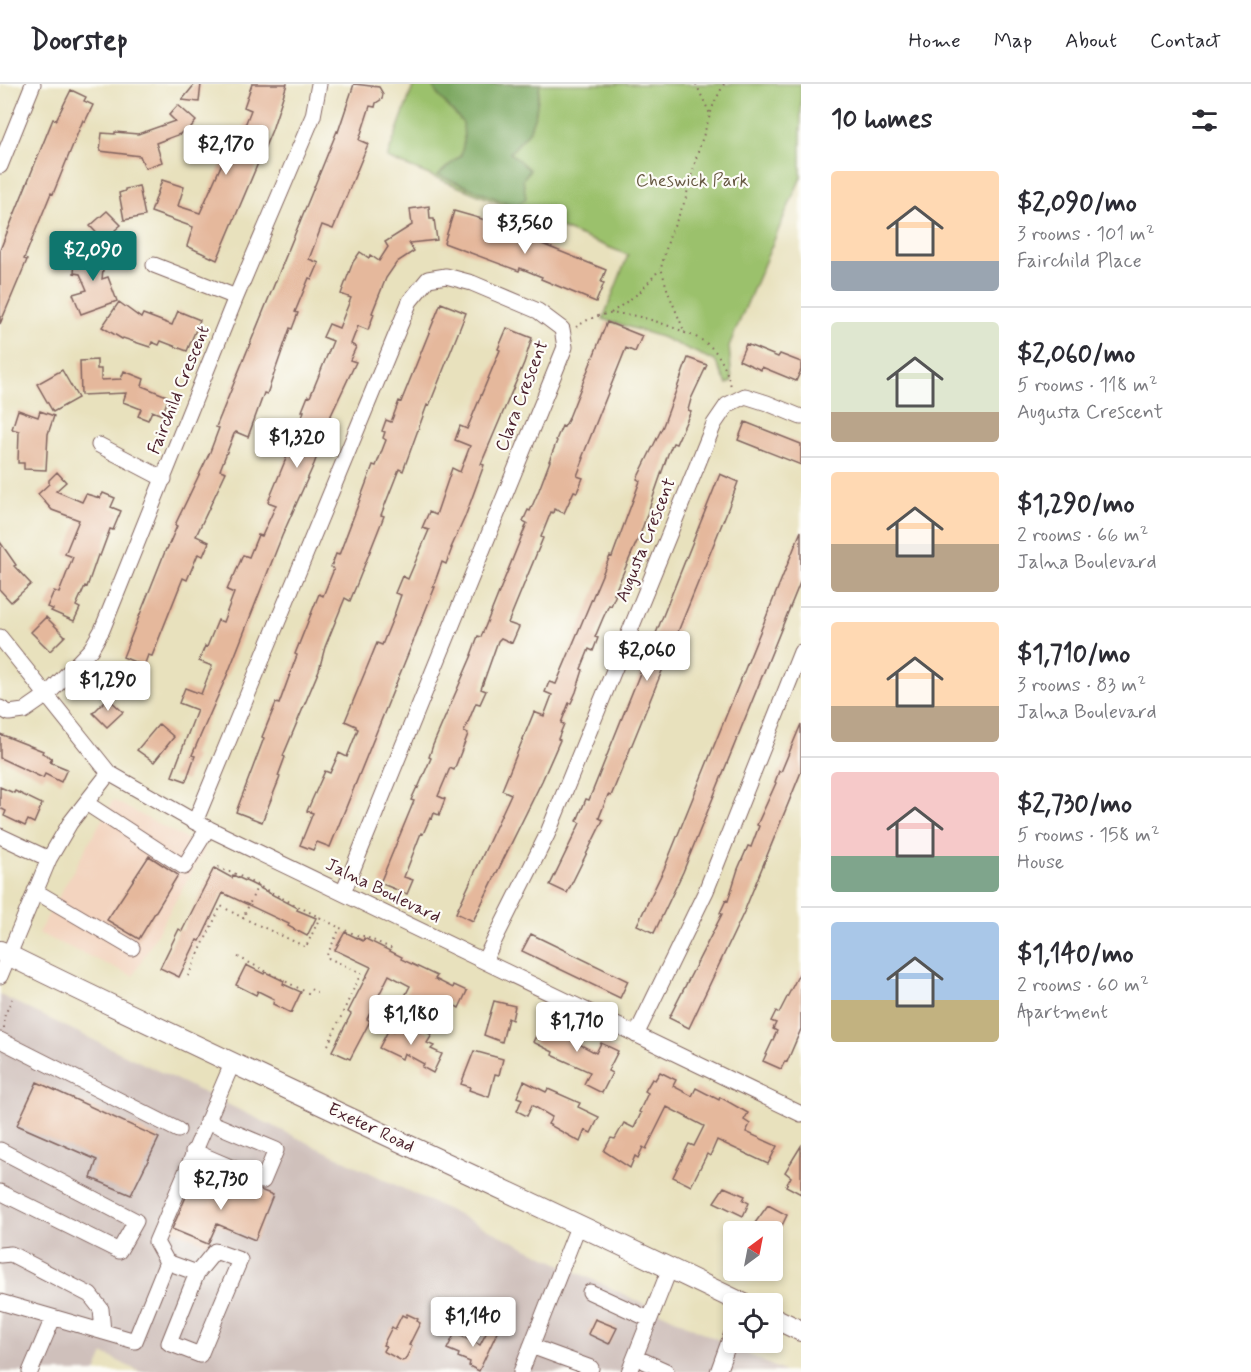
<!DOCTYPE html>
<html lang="en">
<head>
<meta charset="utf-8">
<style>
	:root { --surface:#fff; --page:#f2f2f3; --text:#2b2b33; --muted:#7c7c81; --line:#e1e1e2; --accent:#0f766e }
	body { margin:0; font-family:Mynerve,sans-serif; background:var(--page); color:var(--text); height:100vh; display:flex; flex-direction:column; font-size:22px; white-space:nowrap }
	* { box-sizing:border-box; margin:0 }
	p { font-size:20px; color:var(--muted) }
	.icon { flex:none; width:33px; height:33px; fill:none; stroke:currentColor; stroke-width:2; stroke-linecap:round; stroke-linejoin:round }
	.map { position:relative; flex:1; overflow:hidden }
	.details { display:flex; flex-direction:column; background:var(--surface); width:450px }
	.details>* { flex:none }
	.needle { width:39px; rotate:32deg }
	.buttons { position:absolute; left:723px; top:1137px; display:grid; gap:12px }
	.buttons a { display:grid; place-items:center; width:60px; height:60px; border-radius:6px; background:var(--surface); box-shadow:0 3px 9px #0003; font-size:30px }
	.price { position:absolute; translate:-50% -51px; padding:0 14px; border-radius:6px; background:#fff; color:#222; font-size:20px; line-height:39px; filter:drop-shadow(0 2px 3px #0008) }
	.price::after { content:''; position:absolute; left:50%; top:36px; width:18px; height:14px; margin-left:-9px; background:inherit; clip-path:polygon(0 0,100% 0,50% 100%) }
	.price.on { background:var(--accent); color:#fff }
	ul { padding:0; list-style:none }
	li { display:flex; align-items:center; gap:18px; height:150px; padding:0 30px }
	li+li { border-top:2px solid var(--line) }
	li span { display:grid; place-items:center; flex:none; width:168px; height:120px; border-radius:6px; color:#555 }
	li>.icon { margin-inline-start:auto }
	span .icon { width:72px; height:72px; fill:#fffc; stroke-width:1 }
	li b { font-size:26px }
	h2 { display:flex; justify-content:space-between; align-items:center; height:72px; padding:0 30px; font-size:26px }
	header { display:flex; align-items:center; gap:36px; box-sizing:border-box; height:84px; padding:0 30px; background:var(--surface); border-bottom:2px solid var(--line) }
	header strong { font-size:28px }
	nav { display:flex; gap:33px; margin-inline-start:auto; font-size:21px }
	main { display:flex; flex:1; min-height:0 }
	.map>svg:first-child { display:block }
	.built { fill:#f3d4bf }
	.industrial { fill:#cfc0bb }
	.green { fill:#9bc16c; stroke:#72704c; stroke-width:1.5 }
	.forest { fill:#7ca760; stroke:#636346; stroke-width:1.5 }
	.building { fill:#e5b89c }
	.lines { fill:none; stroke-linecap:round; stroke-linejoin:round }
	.minor-casing { stroke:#81635e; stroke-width:17 }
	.major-casing { stroke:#81635e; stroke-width:22 }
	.path { stroke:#81635e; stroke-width:2; stroke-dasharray:1.5 4.5; stroke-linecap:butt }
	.minor { stroke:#fff; stroke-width:15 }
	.major { stroke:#fff; stroke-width:20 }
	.labels { text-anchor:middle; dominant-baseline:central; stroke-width:4.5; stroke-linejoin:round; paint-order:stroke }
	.park-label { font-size:18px; fill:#665842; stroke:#fdfcf7 }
	.street-label { font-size:18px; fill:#4a1f2b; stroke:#fdfcf7 }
</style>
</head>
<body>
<header>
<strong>Doorstep</strong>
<nav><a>Home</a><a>Map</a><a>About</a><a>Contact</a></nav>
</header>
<main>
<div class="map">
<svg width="801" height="1288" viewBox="0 0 801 1288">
	<rect width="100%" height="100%" fill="#fdfcf7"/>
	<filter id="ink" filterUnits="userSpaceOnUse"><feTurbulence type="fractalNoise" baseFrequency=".0167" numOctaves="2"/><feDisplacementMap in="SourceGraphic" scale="12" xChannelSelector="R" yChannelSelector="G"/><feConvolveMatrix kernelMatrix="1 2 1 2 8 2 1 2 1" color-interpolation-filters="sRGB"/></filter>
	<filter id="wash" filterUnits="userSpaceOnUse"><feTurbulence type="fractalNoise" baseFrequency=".008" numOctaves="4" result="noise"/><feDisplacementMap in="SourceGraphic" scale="24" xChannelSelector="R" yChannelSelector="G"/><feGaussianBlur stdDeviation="1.35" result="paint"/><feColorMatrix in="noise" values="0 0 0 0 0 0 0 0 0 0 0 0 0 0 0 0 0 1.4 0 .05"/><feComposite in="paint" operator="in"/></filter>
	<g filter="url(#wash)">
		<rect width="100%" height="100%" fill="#e8e1bd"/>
		<!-- built -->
		<path class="built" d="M113,716l92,49 -72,127 -95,-43z"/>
		<!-- industrial -->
		<path class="industrial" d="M0,911l785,377h-645l-36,-18 -8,18h-96z"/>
		<!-- green -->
		<path class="green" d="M414,0h387v93l-72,169 3,36 -5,2 -12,-23 -54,-24 -58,-18 25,-64 -241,-97z"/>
		<!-- forest -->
		<path class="forest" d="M432,0h108l-4,28 -7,20 -19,21 20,17 -7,9 3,19 -9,9 -79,-32 23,-20 3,-14 -1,-18 -26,-29z"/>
		<g id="blocks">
			<!-- building -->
			<path class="building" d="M195,0h6l-2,18 -17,-2z
				M252,0h35l-15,46 -55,130 -30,-14 6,-19 -42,-15 11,-32 22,7 -6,19 22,7 34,-77 6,2 11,-28 -7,-3z
				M354,0l25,3 4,7 -1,5 -6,4 -1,4 -5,-1 -11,34 9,4 -35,85 -11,-4 -13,34 10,4 -7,16 -3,-1 -14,34 3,1 -6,16 -2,-1 -23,66 -3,-1 -16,44 -12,-5 -2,2 -14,36 6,2 -30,64 13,6 -6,14 -5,-2 -11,26 -4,-2 -31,78 -4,-1 -4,11 -21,-9 43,-108h1l10,-23 -2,-1 35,-73 9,-24 -3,-1 121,-296 1,1z
				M71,6l15,7 -2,4 9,4 -8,17 -2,-2 -30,74 -2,-1 -27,66 3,1 -27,64v-74l53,-131 3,1z
				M178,21l18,16 -11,13 -3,-2 -2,2 -24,9 6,19 -17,6 -5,-12 -40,-5 2,-18 13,1v-2l23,2 37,-13 -6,-6z
				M139,102l6,30 -21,4 -5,-27 6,-2v-2z
				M429,122l1,13h4l3,21 -28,3 5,8 -17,11 -11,16 -14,35 2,1 -6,16 -10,-4 -7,18 5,3 -6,13 6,2 -30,64 2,1 -14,37 -32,72 -54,137 -36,82 3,1 -9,25 -14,-5 25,-66 -18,-7 6,-15 16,6 11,-28 -13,-5 6,-15 2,1 11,-27 5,2 11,-29 -7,-3 6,-14h1l9,-21 6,2 9,-22 4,1 14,-31 -8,-3 29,-70 7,-21h-2l6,-15 2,1 23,-56 -10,-4 6,-13 10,4 12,-30 -10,-4 12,-32 7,-10 9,6 1,-3 9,6 9,-14 -3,-5 27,-17 -2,-16z
				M107,127l14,14 -6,5 3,4 -11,10 -17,-18z
				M454,127l28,8 46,19 1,-2 14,6 -1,2 64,26 -5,12 3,1 -8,19 -55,-23 1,-2 -22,-9 -1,3 -75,-28z
				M90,166l15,2 -3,27 6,-2 9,24 -36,13 -8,-20 14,-4 -7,-16 -6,-1 2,-22 14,2z
				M119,218l22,16 2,-4 29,11 6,-14 22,9 -13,31 -26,-10 -2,4 -7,-3 -2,5 -27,-9 -1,1 -20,-12z
				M441,219l25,10 -37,93 -2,-1 -24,66 -4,-2 -18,46 3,1 -25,63 -9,22 -5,-3 -20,49 -6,23 -36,86 2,1 -7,19 2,1 -18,45 -26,-10 28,-74 -2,-1 14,-34 3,1 18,-49 -2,-1 24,-60 4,2 11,-27 -3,-2 5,-13 3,1 34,-90 3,1 10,-26 -3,-2 2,-6 -3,-1 4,-11 5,2 8,-21 2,1z
				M607,238l35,14 -7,16 -9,-4 -44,110h2l-7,18 6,2 -6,14 -3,-1 -10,22 -10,-4 -1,4 -2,-1 -10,25 2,1 -35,85 11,4 -7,16 -11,-5 -3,3 -17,48 5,2 -6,13 -4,-1 -12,29 4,2 -14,36 -4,-2 -12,28 7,3 -6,16 -5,-2 -2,6 -2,-1 -7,16 -2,-1 -17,44 9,3 -6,14 -27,-11 34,-82 -3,-1 6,-13 1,1 13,-30 -2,-1 4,-12 39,-90h-1l7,-19 3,1 46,-114 -4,-2 5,-11 2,1 9,-21 11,-29h-1l8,-20 -1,-1 6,-14 2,1 4,-7z
				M507,244l25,10 -8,25 -43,101 3,1 -19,52 -14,31h1l-6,16 -4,-2 -9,25h2l-105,260 -13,-5 -4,8 -13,-5 13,-32 -6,-2 18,-40 5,2 9,-20 8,4 11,-28 -2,-1v-2l-11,-5 32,-78 5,2 11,-27 8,-23 -6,-2 7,-17 6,3 21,-49 -7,-2 7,-16 7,3 16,-47 8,4 10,-26 -15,-6 5,-14 7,3 33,-79 -2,-1z
				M746,260l32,13 2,-3 21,8v8l-5,11 -34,-14 -1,3 -22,-10z
				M688,274l19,7 -16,34 -3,11 3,1 -15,33 -3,-1 -5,11 -27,78 -27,62h2l-5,12 -2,-1 -6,13 -8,19 3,1 -5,13 -4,-2 -8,20 2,1 -7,22 -5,11h-2l-8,20 3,1 -6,15 2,1 -18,41 -69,140 -17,-8 55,-119 -9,-4 32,-78 10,4 8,-21 -7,-3 4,-10 7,2 54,-128 2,1 28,-76 -3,-2 26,-53z
				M97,276v9h4v11l20,-1 3,-8 20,8 -2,7 27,11 -7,18 -10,-4 -4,9 -10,-4 3,-7 -18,-7 3,-9 -45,2 -1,-34z
				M62,286l16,28 -25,14 -16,-28z
				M18,326l20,7 2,-6 14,5 -6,18 -2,36 -22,-1v-6h-6l1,-32 -7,-2z
				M745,338l56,22v21l-63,-25z
				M57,388l9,10 -10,9 26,11 4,-8 14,4 3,-5 12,5 -4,9 10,4 -8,19 -3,-1 -10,27 -2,-1 -11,32 -2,-1 -9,20 4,2 -6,13 -23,-10 2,-2 -6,-2 7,-16 5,2 14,-36 -8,-3 14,-34 -27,-10 -14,-16 11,-10v-4z
				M720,390l18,8 -12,32 -115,282 -3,-1 -9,23 4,2 -36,73 -17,-8 30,-62 -3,-2 9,-22 3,1z
				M801,447v49l-118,292 -29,61 -17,-8 27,-56z
				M0,458l16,23 -2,1 17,18 -20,18 -11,-12z
				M46,533l19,19 -15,15 -19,-19z
				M115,584l23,15 -8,12 -23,-15z
				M108,614l15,14 -16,15 -14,-14z
				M159,640l15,13 -20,25 -17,-12z
				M801,640v48l-57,140 -55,116 -20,-10 53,-104 -2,-1 6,-13 2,1 10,-32 10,-23 3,1 8,-21 -2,-1 19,-42 -1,-1 4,-11 2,1z
				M0,650l43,17 -1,2 10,5 -2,4 17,7 -6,13 -16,-8 -2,4 -43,-20z
				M0,703l14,6 1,-2 27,13 -8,19 -6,-3 -3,6 -21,-10 2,-5 -6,-3z
				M149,772l29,19 -39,64 -32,-19z
				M214,784l18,10 1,-3 19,9 46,24 -1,2 19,8 -9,18 -19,-10 1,-2 -66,-31 -23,48 -3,-1 -18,37 -19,-9 19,-39 3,2z
				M345,848l18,9 1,-3 38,19 -1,2 36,17 -2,3 18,9 1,-3 13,6 -8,17 -11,-6 -2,5 -4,-3 -7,12 -11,-6 2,-2 -22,-10 6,-12 -21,-11 -22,44 3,2 -20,38 -18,-8 19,-37 -3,-2 23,-45 -36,-17z
				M531,850l97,47 -8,17 -98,-47z
				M246,881l18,9 1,-2 19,9 -1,3 18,8 -10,21 -18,-9 1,-5 -16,-8 -2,4 -20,-10z
				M801,886v59l-14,33 -2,-1 -4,8 -18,-8 14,-30 -4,-2 3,-6 -5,-2 5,-10 3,2z
				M494,917l21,5 -3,14 -4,-2 -6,24 -18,-7z
				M551,932l12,7 -1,2 20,10 -3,9 17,9 5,-10 17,8 -10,20 4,2 -10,20 -18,-9 6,-12 -38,-17 1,-3 -20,-10 9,-18 4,3z
				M399,938l21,10 1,-3 11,6 -5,8 7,3 -3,3 11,5 -9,19 -11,-6 2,-3 -20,-11 -2,6 -23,-11 10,-19 5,2z
				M474,967l29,8 -4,16 -4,-1 -6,23 -20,-7 1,-3 -9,-3z
				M660,988l16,8 -3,6 19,10 4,-8 23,12 1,-3 28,16 -4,7 6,4 -4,8 31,14 -9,18 -51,-24 -7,16 -3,-2 -16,32 -18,-9 16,-33 5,2 10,-20 -37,-19 -21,42 -3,-2 -5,11 -3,-2 -5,12 -26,-17 7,-13 4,1 9,-16 10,5 7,-15 -2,-1 9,-19 -3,-2 7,-12 3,1z
				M524,997l22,11 2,-3 32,14 -2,4 21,10 -8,16 -6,-3 -5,12 -32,-18 4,-7 -20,-12 -5,11 -10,-5 5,-12 -5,-2z
				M37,998l122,56 -28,57 -40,-17 6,-18 -80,-35z
				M801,1062v48l-15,-8 5,-9 -6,-5z
				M195,1092l51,20 4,-10 23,9 -18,45 -38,-16 -9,20 -36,-15z
				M724,1103l21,9 -2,4 6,3 -6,13 -29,-14z
				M768,1121l19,10 -9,19 -23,-11z
				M407,1230l11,5 -1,2 3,2 -11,22 3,1 -7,14 -3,1 -19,-10 3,-5 -3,-1 9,-18 3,2 7,-14 4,2z
				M595,1235l22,9 -8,16 -21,-10z
				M491,1240l8,4 -20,43 -10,-5 1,-4 -12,-5 1,-3 -12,-5 8,-16 25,12z"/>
		</g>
	</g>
	<g filter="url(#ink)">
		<use href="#blocks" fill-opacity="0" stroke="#81635e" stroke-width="1.5"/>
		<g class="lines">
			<defs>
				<path id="minor" d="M0,82l33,-82
					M154,181l82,32
					M99,361l65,34
					M0,553l109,136 86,49 606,292
					M0,624l9,5 15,-2 23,-16 44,-46 11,-19 134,-333 77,-181 6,-32
					M86,719l98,64 24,-39
					M195,738l215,-521 18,-22 18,-3 26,7 66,28 24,18 3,18 -222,546
					M0,752l49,23
					M35,807l97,57
					M484,877l63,-126 167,-411 13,-19 18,-9 22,7 34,14
					M0,892l49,-117 21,-36 39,-50
					M636,951l70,-144 95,-239
					M0,956l178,90
					M0,1066l136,71 -17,30 -119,-59
					M193,1067l70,30 13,-31 -69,-29
					M0,1171l11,-1 79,41 11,14 2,23
					M167,1178l30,11 18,-22 25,9 -40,95 -31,-12 28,-70
					M590,1208l59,27
					M0,1218l135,39 32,-79 -11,-20 76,-178
					M531,1262l60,22
					M635,1273l31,14
					M30,1288l23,-54
					M521,1288l58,-148
					M629,1288l41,-104
					M718,1288l16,-44"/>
				<path id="major" d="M0,867c246,122 497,233 744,353
					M772,1233l29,14"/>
			</defs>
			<!-- minor casing -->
			<use href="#minor" class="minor-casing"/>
			<!-- major casing -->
			<use href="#major" class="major-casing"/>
			<!-- path -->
			<path class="path" d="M696,0l14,30
				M724,0l-10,19 -17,52 -12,46 -16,37 -8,30 7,24 17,41c29,9 38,25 46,53
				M611,229l29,-21 20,-23
				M576,243c5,-3 11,-7 16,-9 29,-12 66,4 93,14
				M218,783l10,5h4l108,56
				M258,801l-15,33 63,29 14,-30
				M238,873l70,36 2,-4 7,3
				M188,892l33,-70 22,12
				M4,944v-11l8,-18
				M328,961l33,-72 -35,-16 14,-29 19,8h5l31,14
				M0,974l3,1"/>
			<!-- minor -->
			<use href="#minor" class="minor"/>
			<!-- major -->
			<use href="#major" class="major"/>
		</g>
	</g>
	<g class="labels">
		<!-- park labels -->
		<g class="park-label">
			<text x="692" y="97">Cheswick Park</text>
		</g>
		<!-- street labels -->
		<g class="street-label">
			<text transform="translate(179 306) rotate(-68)">Fairchild Crescent</text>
			<text transform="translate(522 312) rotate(-69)">Clara Crescent</text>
			<text transform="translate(646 456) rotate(-68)">Augusta Crescent</text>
			<text transform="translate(383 807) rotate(26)">Jalna Boulevard</text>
			<text transform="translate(371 1044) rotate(25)">Exeter Road</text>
		</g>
	</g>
</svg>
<div class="buttons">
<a><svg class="needle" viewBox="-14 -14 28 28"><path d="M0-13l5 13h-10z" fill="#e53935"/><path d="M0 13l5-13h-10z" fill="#7c7c81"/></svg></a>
<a><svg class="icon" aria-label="locate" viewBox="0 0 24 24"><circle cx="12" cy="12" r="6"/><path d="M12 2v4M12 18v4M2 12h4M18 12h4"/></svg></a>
</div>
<b class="price" style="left:226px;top:92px">$2,170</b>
<b class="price" style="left:525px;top:171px">$3,560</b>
<b class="price on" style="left:93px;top:198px">$2,090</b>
<b class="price" style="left:297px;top:385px">$1,320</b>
<b class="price" style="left:647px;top:598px">$2,060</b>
<b class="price" style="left:108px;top:628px">$1,290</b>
<b class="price" style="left:411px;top:962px">$1,180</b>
<b class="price" style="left:577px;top:969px">$1,710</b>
<b class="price" style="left:221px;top:1127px">$2,730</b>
<b class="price" style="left:473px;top:1264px">$1,140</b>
</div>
<section class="details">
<h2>10 homes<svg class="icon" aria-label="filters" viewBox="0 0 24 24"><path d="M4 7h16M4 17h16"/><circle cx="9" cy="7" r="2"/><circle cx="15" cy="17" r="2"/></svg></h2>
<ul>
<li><span style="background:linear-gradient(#ffd9b3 75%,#9aa5b1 0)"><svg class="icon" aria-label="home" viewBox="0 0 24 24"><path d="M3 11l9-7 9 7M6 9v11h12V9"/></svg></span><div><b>$2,090/mo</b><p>3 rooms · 101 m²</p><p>Fairchild Place</p></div></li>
<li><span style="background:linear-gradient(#dfe7d0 75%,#b9a48a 0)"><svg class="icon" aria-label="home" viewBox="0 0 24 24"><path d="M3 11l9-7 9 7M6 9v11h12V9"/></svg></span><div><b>$2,060/mo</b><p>5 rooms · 118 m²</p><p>Augusta Crescent</p></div></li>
<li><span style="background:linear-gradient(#ffd9b3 60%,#b9a48a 0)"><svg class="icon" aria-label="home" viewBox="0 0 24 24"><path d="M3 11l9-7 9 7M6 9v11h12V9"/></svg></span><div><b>$1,290/mo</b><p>2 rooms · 66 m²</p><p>Jalna Boulevard</p></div></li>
<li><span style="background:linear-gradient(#ffd9b3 70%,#b9a48a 0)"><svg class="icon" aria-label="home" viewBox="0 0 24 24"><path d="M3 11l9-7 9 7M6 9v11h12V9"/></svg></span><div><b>$1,710/mo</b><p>3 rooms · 83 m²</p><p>Jalna Boulevard</p></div></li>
<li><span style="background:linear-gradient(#f6c9c9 70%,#7fa58c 0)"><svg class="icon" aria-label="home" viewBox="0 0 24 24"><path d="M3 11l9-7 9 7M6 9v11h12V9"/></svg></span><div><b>$2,730/mo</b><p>5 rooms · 158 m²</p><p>House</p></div></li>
<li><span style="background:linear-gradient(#a9c7e8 65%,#c2b280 0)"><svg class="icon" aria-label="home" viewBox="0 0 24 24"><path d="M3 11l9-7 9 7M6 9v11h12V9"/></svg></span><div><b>$1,140/mo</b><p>2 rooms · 60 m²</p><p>Apartment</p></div></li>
</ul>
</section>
</main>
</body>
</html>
